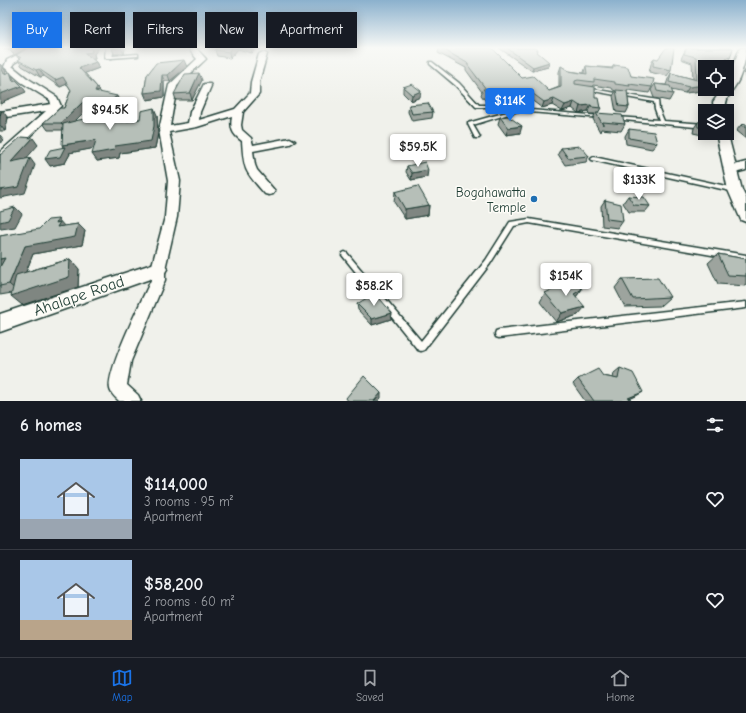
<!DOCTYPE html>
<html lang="en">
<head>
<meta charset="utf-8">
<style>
	:root { --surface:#171b24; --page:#242831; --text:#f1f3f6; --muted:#9ea1a6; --line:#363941; --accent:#1a73e8 }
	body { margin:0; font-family:"Comic Neue",sans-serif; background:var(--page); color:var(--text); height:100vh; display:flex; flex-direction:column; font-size:15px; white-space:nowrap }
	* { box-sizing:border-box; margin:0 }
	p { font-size:13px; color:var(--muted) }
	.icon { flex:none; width:22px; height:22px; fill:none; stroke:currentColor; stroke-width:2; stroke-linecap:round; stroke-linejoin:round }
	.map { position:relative; height:401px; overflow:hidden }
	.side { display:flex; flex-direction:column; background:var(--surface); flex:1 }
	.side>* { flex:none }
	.hud { position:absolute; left:12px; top:12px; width:400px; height:36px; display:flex; gap:8px }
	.tools { position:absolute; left:698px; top:60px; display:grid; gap:8px }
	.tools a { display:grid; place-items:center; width:36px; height:36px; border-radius:0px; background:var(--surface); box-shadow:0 2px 10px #0003; font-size:20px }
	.price { position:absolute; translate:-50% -34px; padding:0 9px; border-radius:4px; background:#fff; color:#222; font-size:13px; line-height:26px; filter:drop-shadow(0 1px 2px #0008) }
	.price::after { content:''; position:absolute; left:50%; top:24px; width:12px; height:9px; margin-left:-6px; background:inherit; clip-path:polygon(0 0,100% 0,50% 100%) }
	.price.on { background:var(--accent); color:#fff }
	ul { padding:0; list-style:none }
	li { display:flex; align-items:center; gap:12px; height:100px; padding:0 20px }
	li+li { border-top:1px solid var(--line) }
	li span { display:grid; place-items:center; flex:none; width:112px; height:80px; border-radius:0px; color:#555 }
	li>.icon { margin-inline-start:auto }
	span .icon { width:48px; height:48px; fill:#fffc; stroke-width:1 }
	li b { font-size:17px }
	h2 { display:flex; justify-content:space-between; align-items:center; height:48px; padding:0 20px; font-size:17px }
	.pill { padding:0 14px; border-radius:0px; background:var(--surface); box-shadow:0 2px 10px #0003; font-size:14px; line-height:36px }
	.pill.on { background:var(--accent); color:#fff }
	.menu { display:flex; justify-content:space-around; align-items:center; height:56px; border-top:1px solid var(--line); background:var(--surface); font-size:11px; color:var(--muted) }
	.menu a { display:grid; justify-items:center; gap:2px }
	.menu .on { color:var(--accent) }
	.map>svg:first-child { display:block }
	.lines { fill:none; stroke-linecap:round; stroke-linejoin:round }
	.service-casing { stroke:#1f3d34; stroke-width:3 }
	.minor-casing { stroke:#1f3d34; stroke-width:3 }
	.tertiary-casing { stroke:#1f3d34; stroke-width:3 }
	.service { fill:#fdfcf7; fill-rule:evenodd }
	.minor { fill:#fdfcf7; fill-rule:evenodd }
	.tertiary { fill:#fdfcf7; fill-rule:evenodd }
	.wall { fill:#9da49e; stroke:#1f3d34 }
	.shaded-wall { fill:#7f8681; stroke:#1f3d34 }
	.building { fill:#b6bfb8; stroke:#1f3d34 }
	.poi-dot { fill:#1f6fb2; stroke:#fdfcf7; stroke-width:1.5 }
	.labels { text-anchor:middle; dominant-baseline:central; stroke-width:3; stroke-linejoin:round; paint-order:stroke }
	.poi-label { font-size:13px; fill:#1f3d34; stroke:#fdfcf7; text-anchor:end }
	.near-street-label { font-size:16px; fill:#1f3d34; stroke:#fdfcf7 }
</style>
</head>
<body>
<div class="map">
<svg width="746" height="401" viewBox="0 0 746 401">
	<rect width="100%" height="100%" fill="#f0f1eb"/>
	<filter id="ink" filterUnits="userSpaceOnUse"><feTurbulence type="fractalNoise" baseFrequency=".025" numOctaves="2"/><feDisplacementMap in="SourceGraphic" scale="8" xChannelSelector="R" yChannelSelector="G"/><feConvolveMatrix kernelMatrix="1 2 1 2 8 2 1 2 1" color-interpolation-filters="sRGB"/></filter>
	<g filter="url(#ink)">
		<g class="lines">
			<defs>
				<path id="service" d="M137,54h1v2l-27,2 -4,-2 2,-1 3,1z
					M430,62h2l27,21 20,22h31l9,4 82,7 2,1 -2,1 -83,-7 -45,14 7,12 -1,1h-4l-7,-14v-1l46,-13 -5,-3h-33l-21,-22 -25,-21z
					M586,88l72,12 1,9 5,12 41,3v4l-91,-9v-2h2l43,3 -4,-11 -1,-7 -66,-12h-2z
					M594,157l141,31 3,2 -3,2 -143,-32 -1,-1 1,-1z
					M529,219l217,36v6l-217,-38 -15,3 -24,38 -66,86 -3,1 -3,-1 -76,-95 1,-2 2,-1 2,1 74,88 65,-81 24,-38z
					M746,302v6l-247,30 -3,-1 -1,-3 1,-3 3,-1z"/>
				<path id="minor" d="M31,48h10l-27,15 -2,3 15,12 30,19 4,9 -57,55 -4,1v-10l46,-41 -46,7v-6l51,-8 -1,-4 -29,-18 -17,-15 3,-7z
					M106,48h8l-2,10h-6l-1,-2z
					M188,48h8l10,11 -29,27 -7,40 18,-3 2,-11 14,-28h6l1,2 -11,26 -1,8 36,-11 15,-16 1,-11 8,-28 4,-2 4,2 -8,28v12l-16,18 -2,13 1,5 9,8 2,7 37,-7 5,3 -5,3 -37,7 2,14 2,5 18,21 -2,3 -4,1 -4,-1c-20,-23 -21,-22 -23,-53 -10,-7 -12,-13 -10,-25l-35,11 -28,5 11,49 -3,36 -12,52v11l-34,81 -4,24 11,10 3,6h-22c-3,-3 -8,-7 -9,-12 -4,-18 32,-89 41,-109v-11l14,-52 3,-36 -9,-51 10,-45 28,-26z
					M746,162v8l-15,4 -4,-1 -2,-3 2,-3z"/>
				<path id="tertiary" d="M740,48h6c0,11 -3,21 -7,31 -6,13 -15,17 -13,32h-12l-1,-9 9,-13h5v-8z
					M727,131l15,59 4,8v24l-5,-2 -13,-30 -12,-57h11z
					M158,262l6,2 3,5 -3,5 -164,58v-18z"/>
			</defs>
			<!-- service casing -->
			<use href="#service" class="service-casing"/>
			<!-- minor casing -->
			<use href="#minor" class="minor-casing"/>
			<!-- tertiary casing -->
			<use href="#tertiary" class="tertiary-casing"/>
			<!-- service -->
			<use href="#service" class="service"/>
			<!-- minor -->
			<use href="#minor" class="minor"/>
			<!-- tertiary -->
			<use href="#tertiary" class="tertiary"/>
		</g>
		<!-- wall -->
		<path class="wall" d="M0,48h27l-13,7 -7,-7z
			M112,48h13l-1,6h-10z
			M218,48h39l-5,5 -14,-4 -8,9 -13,-2 -2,-6z
			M439,48h53l30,30 27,13 10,-4v-15l2,-6 8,5 15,2v-1l2,-6 26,2 2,-3 17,11 21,11 -3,6 -21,-3 -1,2 2,15 -3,6 -10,-1 -3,-16 3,-5 -3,-1 -1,-2 -19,-3 -1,2 3,11 6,10 -3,5 27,11 -4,7 -20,-2 -1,3 -7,-13 2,-5h-6l-1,-3 -10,2 -6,-5 -10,3 -10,-6 -10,3 -16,-12 -26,7 -12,1 -7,-9 1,-3 -16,-22v-2l-28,-15z
			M499,48h36l3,2 -1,2 11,15 -16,4z
			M686,48h47l-3,10 -4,5h-2l-2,4h-17v22l-4,2 -16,2 -14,-3 2,4 -4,7 -15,-3 -3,-8 4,-6 11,1 2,-6 3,-6 22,6 -1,-16 -11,-4z
			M94,54l1,4 -3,1 4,3 3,6 -14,5 12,14 4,6 19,10 -12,9 -21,-3 -12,12 42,-7 3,5h2l1,2 17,-2 17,-4 1,18 -3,15 -35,5 -1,5 -22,3 -3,-13 -25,5 1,1 -5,9 -15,3 13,-18v-18h-15l-5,-7 21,-15 7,-18 -4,-6 -7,3 -16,-11 -4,1 -18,-11 -4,-6 1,-1 -3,-4z
			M654,58l17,12 -4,6 -18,-4 2,-8z
			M187,67l-17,14h-6v16l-17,3 -3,-7 3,-18z
			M746,69v12l-2,-9z
			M202,80l-10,20h-16l-2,-6z
			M403,87l17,10 -9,4 -8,-8z
			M409,105l24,7 -1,6 -20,3 -4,-9z
			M0,110l8,8 -3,13h-5z
			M500,117l20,16 -14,2 -8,-11z
			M698,122h7v11h14l-3,5 -23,-5 1,-5z
			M746,124v15l-10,-8 5,-6z
			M629,129l28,14 -5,6 -26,-5 -1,-8z
			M561,148l28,8 -3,6 -21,3 -7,-11z
			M407,166l20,11 -16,3 -5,-8z
			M395,192l34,13 -1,10 -23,4 -11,-17z
			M628,196l22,10 -5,6h-16l-6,-9z
			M605,200l18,21 -5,7 -16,-2 -1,-20z
			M78,224l7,7 -3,14 -49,9 -7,18 44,-13 9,10 -1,18 -56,18 -10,-12 -12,2v-59z
			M718,254l28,5v27l-28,-2 -10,-21z
			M622,279l48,18 -10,9 -35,1 -10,-19z
			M582,289l-6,8 2,18 -22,7 -16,-20 5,-9z
			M357,304l35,9 -1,6 -19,6 -14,-15z
			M620,368l16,28 -7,3 1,2h-45l-12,-17 5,-5 25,-3 10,2 1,-5z"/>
		<!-- shaded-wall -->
		<path class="shaded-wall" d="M10,48h17l-13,7z
			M91,48h8l-5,6 1,4 -7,1 -3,-6z
			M121,48h4l-1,6z
			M232,48h5l1,1 -8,9 -1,-6z
			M251,48h6l-5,5z
			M184,60l3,7 -17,14 -2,-6z
			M96,62l3,6 -16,6 -4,-6z
			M549,62l-1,5 -16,4 1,-4z
			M0,64l5,6 4,10 -5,-6z
			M39,69l5,7 -4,1 -4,-7z
			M10,72l4,7 3,8 -4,-6z
			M199,73l3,7 -10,20 -2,-7z
			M162,75l2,6v16l-17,3 -3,-7z
			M63,77l4,7 -7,3 -5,-7z
			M705,85v4l-4,2 -16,2 4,-6z
			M22,86l4,6 -22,9 1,1 -5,2v-10z
			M97,87l4,6 -6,-2z
			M528,90l-2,6 -26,7 2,-6z
			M421,91l-1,6 -9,4 1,-6z
			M117,96l3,7 -12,9 -3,-7z
			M554,99l-2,6 -10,3 2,-6z
			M83,102l4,7 -21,21 -5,-7z
			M574,102l-2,6 -10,3 3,-6z
			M591,105l-3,6 -10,2 2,-7z
			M154,108l3,7 1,18 -3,15 -35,5 -1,5 -22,3 -5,-7 23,-8z
			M2,110l6,8 -3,13 -5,-6v-9z
			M117,114l4,7 1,-2 4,7 -10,-6z
			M522,126l-2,7 -14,2 2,-7z
			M0,135l4,5 -4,3z
			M33,138l5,7 -21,24 -6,-7z
			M96,140l5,7 -32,6 1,1 -5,9 -15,3 -5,-7 19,-10 -2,-4z
			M30,158l5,7 -10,28 -25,5v-8z
			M428,170l-1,7 -16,3 1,-7z
			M429,205l-1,10 -23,4v-10z
			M15,207l7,7 -7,13 -14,2 -1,-1v-6z
			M58,219l7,8h-8l-1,-4z
			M78,224l7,7 -3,14 -49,9 -15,38 -9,-8 16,-38z
			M5,258l-5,10v-9z
			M70,259l9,10 -1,18 -56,18 -11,-9z
			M582,289l-7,9 -1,-4z
			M585,307l-7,8 -22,7 6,-9z
			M392,313l-1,6 -19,6v-6z
			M643,392l-7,4 -11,5 3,-3z
			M381,393v5l-3,3h-4z"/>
		<!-- building -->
		<path class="building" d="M28,48h63l1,4 -7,1 11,9 -17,6 18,19 -2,4 22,5 -12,9 -22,-3 -22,21h-18l17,-15h4l7,-18 -8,-13 -8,3 -16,-11 -3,1 -18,-10 3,-2 -5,-3z
			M218,48h14l-3,4 -14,-2z
			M441,48h51l30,30 11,-2 16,15 12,-4v-21l8,5 18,3 -1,-8 27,3 -1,-2h3l-1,-2 14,2 3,9 23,3 -2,8 -23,-3 1,2 -15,-2v-2l-21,-3v3l-16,-2 -3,1v3l20,3v11h4l2,10 -9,-1 -1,-2 -11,1 -6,-4 -9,3 -11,-6 -10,3 -16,-12 -26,7h-12l-7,-8h3l-19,-25h2z
			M507,48h28l3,2 -2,1 13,11 -16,5z
			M666,48h8l-3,22 -18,-4 1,-8 4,1z
			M687,48h46l-3,10 -3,-1 -3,7 -3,-1v4h-16v18l-16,2 -20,-5 2,-9 26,7 -1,-23 -12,-3z
			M184,60l-16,15h-6l-1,16 -17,2 3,-18 9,-12z
			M0,64l4,10 6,-2 3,9 3,-1 6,6 -22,8z
			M199,73l-9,20 -16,1 11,-20z
			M412,84l9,7 -9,4 -9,-8z
			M655,84l15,2 3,8 -16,-3z
			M616,90l11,1 2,16 -10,-1z
			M428,103l5,9 -21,2 -3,-9z
			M154,108v18l-3,15 -36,5 -1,4 -22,4 4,-14 -34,5 1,-21 16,-4 38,-6 -1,6 6,-1 -1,3 19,-3 1,-8z
			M596,113l26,2 3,9 -22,-2v3z
			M508,116l14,10 -14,2 -8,-11z
			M698,122h7v6l-7,-1z
			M746,124v4l-5,-3z
			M629,129l25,3 3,11 -28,-5z
			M21,137l12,1 -22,24 19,-4 -11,29 -19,3v-35z
			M580,146l9,10 -21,2 -7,-10z
			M65,147l-5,10 -15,2 5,-9z
			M425,162l3,8 -16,3 -5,-7z
			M418,186l11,19 -24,4 -10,-17z
			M628,196l16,1 6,9 -16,-1z
			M605,200l16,4 2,17 -16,-2z
			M15,207l-7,13 -8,2v-11z
			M58,219l-2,4 4,-1 -3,5 21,-3 -3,13 -50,9 -16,38 -9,2v-19l5,-9 -5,1v-23l39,-7 9,-9z
			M718,254l28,5v17l-18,-1z
			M70,259l-1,18 -58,19 5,-21z
			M658,278l12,19 -37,2 -11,-20z
			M573,280l9,9 -8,5 11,13 -23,6 -17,-20z
			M375,293l17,20 -20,6 -15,-15z
			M620,368l13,5 10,19 -15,6 2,3h-36l-16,-22 20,-10 5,7 15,3z
			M364,376l17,17 -7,8h-26l-2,-3z"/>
	</g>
	<!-- sky -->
	<linearGradient id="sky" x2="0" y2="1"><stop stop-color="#8bb1cd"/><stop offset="0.46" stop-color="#f8f9f6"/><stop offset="1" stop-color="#f8f9f6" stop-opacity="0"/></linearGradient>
	<rect width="746" height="104" fill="url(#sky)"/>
	<!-- markers -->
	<circle class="poi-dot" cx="534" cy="199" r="4"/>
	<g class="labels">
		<!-- poi labels -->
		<g class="poi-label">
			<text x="526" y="192">Bogahawatta<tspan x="526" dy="15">Temple</tspan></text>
		</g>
		<!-- near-street labels -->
		<g class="near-street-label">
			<text transform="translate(79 296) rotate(-19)">Ahalape Road</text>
		</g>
	</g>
</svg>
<div class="tools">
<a><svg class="icon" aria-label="locate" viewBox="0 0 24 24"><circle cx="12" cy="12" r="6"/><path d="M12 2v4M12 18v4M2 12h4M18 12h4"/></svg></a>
<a><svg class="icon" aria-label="layers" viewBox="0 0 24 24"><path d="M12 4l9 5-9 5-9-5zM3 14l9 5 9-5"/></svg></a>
</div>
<b class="price on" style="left:510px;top:122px">$114K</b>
<b class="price" style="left:110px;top:131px">$94.5K</b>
<b class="price" style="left:418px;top:168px">$59.5K</b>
<b class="price" style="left:639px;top:201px">$133K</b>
<b class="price" style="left:566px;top:297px">$154K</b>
<b class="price" style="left:374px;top:307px">$58.2K</b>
<div class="hud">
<a class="pill on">Buy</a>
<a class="pill">Rent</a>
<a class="pill">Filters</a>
<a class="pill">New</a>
<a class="pill">Apartment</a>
</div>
</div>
<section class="side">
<h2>6 homes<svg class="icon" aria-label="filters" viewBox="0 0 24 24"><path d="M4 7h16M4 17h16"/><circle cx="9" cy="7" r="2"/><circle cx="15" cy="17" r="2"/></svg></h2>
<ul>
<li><span style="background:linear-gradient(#a9c7e8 75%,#9aa5b1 0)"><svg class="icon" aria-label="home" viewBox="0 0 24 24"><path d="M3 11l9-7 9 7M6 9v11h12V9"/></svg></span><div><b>$114,000</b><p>3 rooms · 95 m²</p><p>Apartment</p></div><svg class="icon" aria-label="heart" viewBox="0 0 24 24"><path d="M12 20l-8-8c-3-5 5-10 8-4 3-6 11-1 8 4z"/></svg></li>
<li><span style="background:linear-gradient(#a9c7e8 75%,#b9a48a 0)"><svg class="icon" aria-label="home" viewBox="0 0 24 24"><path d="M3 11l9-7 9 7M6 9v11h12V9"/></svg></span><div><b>$58,200</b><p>2 rooms · 60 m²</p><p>Apartment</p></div><svg class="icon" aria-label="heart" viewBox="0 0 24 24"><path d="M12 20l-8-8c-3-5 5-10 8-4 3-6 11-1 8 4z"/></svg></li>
</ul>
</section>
<nav class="menu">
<a class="on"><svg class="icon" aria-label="map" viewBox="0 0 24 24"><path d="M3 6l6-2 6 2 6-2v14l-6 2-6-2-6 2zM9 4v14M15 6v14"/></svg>Map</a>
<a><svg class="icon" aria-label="saved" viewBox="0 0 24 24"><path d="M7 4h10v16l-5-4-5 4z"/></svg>Saved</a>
<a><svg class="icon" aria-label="home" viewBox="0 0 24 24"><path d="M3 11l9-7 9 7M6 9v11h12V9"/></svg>Home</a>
</nav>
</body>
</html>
